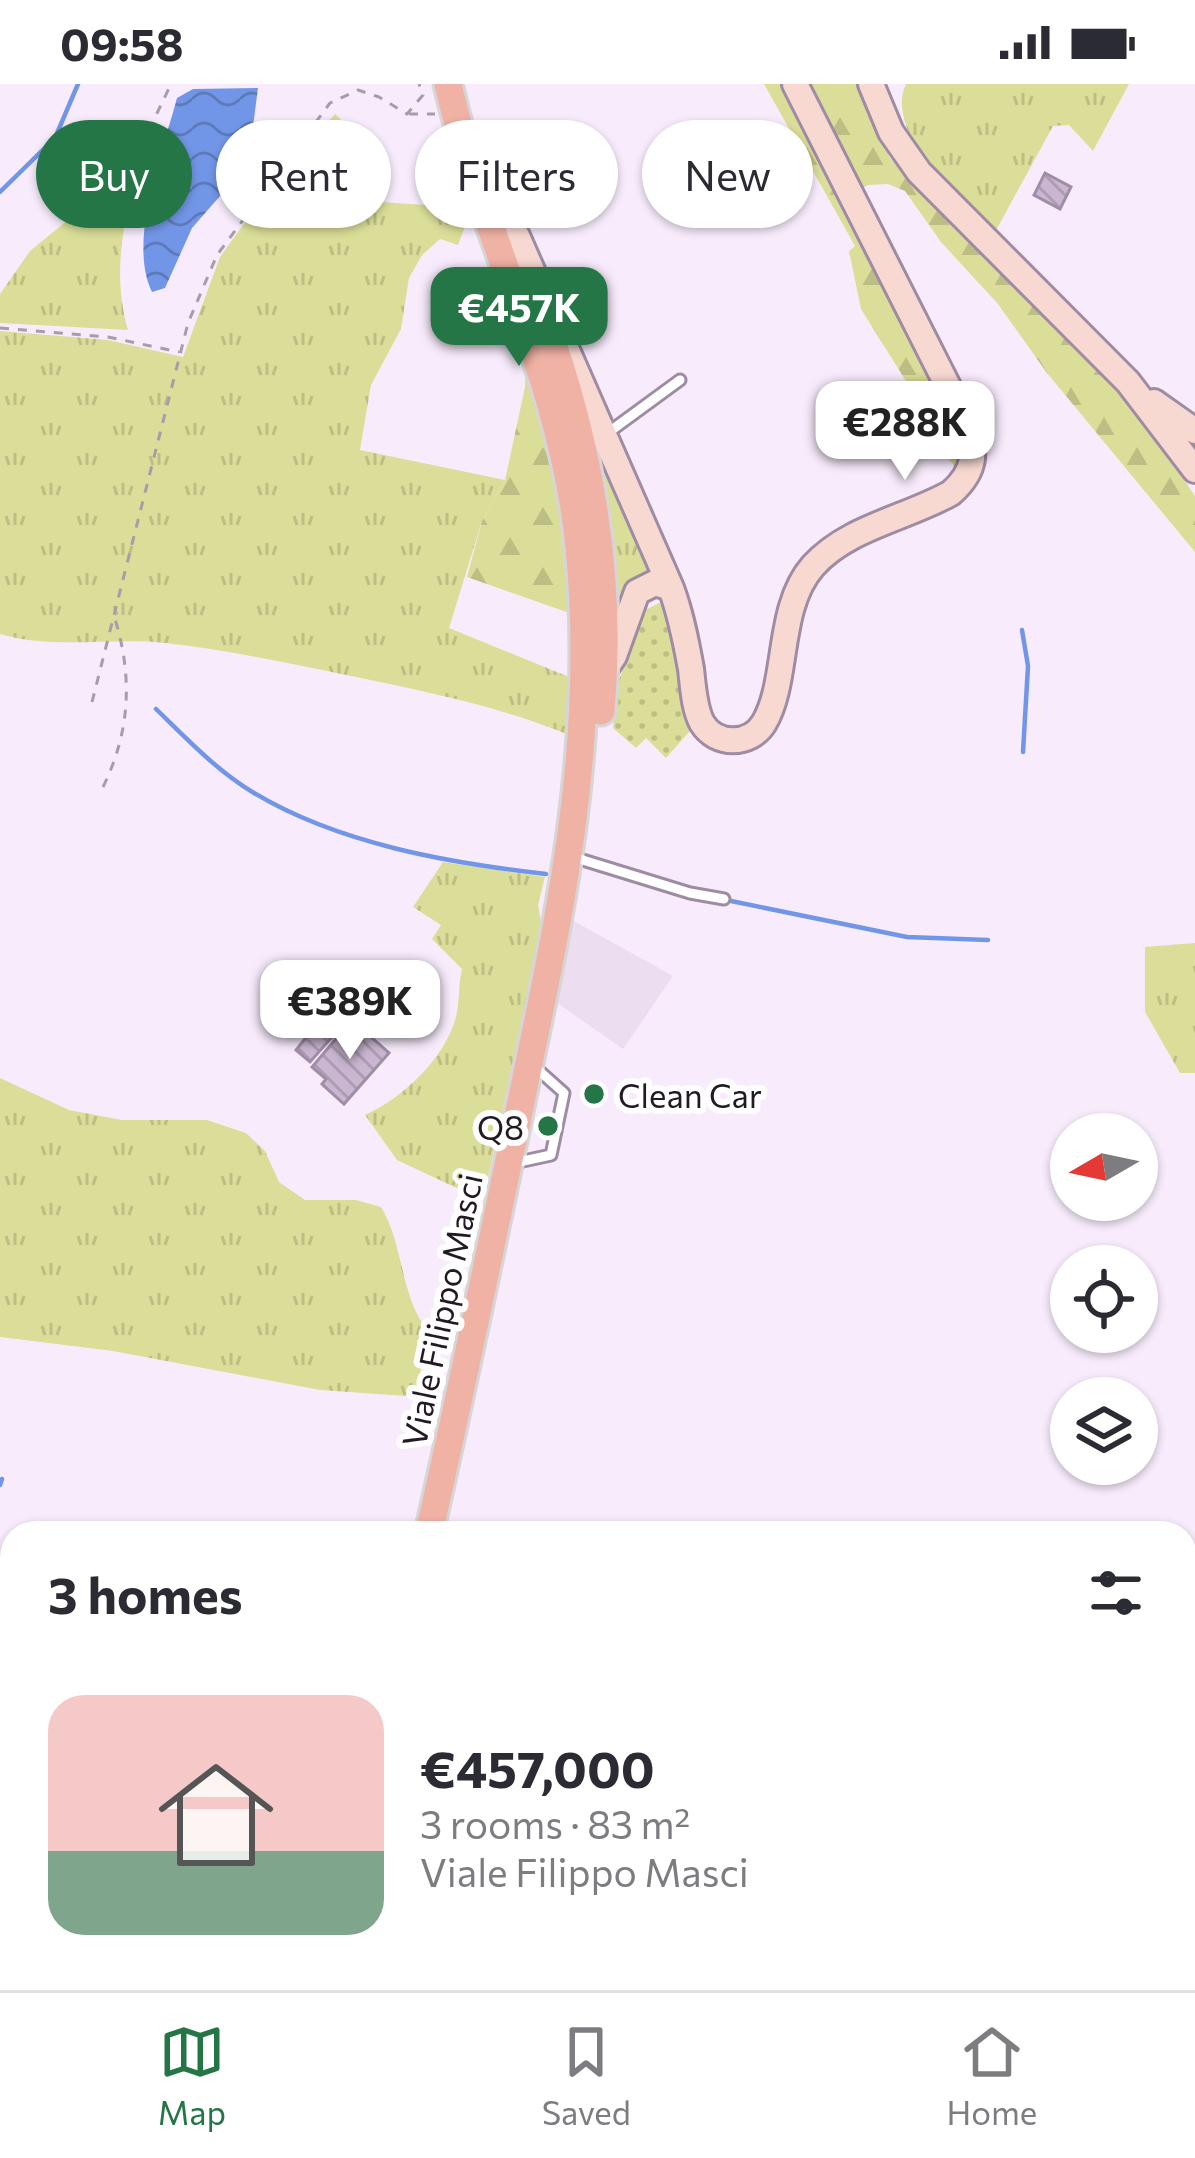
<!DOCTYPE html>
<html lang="en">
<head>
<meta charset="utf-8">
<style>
	:root { --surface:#fff; --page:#f7f7f7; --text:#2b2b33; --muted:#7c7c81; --line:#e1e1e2; --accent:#247647 }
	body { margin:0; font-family:Commissioner,sans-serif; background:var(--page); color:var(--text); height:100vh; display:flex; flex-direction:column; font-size:45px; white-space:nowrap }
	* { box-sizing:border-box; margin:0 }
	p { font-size:39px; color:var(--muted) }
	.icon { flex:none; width:66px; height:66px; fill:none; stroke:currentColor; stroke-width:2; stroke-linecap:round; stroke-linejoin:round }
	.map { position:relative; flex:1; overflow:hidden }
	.panel { position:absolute; left:0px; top:1437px; width:1197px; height:471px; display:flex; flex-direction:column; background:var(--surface); border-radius:36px 36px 0 0; box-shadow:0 3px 9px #0004 }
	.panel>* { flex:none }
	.top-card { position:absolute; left:36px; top:36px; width:1125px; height:108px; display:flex; gap:24px }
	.needle { width:78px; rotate:261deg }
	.fabs { position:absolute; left:1050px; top:1029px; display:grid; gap:24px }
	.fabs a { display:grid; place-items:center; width:108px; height:108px; border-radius:50%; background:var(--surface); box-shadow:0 3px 9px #0004; font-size:60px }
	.price { position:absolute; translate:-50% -102px; padding:0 27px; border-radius:24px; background:#fff; color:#222; font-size:39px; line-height:78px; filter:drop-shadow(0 3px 6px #0008) }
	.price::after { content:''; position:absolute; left:50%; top:72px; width:36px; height:27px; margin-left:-18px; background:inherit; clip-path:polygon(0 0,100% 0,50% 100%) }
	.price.on { background:var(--accent); color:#fff }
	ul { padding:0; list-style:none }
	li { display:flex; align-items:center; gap:36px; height:300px; padding:0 48px }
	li+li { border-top:3px solid var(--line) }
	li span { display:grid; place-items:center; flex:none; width:336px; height:240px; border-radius:36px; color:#555 }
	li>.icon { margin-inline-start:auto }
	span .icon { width:144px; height:144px; fill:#fffc; stroke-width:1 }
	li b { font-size:51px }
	h2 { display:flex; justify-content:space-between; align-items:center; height:144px; padding:0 48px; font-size:51px }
	.pill { padding:0 42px; border-radius:54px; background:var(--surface); box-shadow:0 3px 9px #0004; font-size:42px; line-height:108px }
	.pill.on { background:var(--accent); color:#fff }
	.status { display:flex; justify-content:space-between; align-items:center; height:84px; padding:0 60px; background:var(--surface); direction:ltr }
	.status svg { height:33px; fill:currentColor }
	.tabs { display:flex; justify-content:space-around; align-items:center; height:168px; border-top:3px solid var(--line); background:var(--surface); font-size:33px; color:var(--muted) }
	.tabs a { display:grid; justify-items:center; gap:6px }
	.tabs .on { color:var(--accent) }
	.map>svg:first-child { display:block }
	.commercial { fill:#ecddf0 }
	.grass { fill:url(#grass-tufts) }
	.forest { fill:url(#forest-firs) }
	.park { fill:url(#park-dots) }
	.water { fill:url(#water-waves) }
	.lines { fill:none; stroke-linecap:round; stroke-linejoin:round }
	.stream { stroke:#7296e7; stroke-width:4.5 }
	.building { fill:url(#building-back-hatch); stroke:#a08da7; stroke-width:3 }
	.service-casing { stroke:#9e8ba4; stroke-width:15 }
	.minor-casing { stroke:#9e8ba4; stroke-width:24 }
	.secondary-casing { stroke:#9e8ba4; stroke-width:30 }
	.primary-casing { stroke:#d7d6d7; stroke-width:33 }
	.path { stroke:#a79daa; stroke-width:3; stroke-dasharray:9 9; stroke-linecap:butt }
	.service { stroke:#fff; stroke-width:9 }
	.minor { stroke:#fff; stroke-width:18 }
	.secondary { stroke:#f8d9d2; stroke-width:24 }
	.primary { stroke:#f1b2a6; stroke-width:27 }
	.poi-dot { fill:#247647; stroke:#fefefe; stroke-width:4.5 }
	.labels { text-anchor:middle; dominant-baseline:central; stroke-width:12; stroke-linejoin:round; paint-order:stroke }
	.poi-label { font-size:33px; fill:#211a23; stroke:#fefefe; text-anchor:start }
	.street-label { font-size:33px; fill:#211a23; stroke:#fefefe }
</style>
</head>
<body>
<div class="status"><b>09:58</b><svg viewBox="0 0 49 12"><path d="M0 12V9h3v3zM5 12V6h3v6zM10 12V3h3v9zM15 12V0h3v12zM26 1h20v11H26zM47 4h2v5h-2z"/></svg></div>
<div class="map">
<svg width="1195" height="1906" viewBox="0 0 1195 1906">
	<defs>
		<pattern id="grass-tufts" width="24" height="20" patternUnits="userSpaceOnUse" patternTransform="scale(3)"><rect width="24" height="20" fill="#dbde98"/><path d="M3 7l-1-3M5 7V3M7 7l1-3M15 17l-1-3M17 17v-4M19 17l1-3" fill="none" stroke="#bcbe83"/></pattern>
		<pattern id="forest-firs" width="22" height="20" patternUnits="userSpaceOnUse" patternTransform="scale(3)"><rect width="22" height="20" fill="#dbde98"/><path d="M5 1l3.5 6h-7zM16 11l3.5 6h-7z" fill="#bcbe83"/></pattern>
		<pattern id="park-dots" width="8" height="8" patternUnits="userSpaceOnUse" patternTransform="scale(3)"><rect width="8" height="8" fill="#dbde98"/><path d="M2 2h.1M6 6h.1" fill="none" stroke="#bcbe83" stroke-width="1.8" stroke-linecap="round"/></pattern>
		<pattern id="water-waves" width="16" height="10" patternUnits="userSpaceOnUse" patternTransform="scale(3)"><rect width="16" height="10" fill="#7296e7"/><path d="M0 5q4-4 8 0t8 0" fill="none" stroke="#5d7abb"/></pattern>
		<pattern id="building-back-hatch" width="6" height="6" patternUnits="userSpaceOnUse" patternTransform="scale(3)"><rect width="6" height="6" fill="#cab6d1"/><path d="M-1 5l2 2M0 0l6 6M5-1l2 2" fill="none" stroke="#ad9cb3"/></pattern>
	</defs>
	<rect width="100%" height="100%" fill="#f8ecfc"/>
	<!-- commercial -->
	<path class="commercial" d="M572,836l101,56 -50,73 -67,-47z"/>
	<!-- grass -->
	<path class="grass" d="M906,0h223l-36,67 -24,-26 -16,1 -59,108c-32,-32 -111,-101 -88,-150z
		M335,30l11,10 4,10 13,4 3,63 89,6 6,-44 11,44 -14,38 -18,-6 -18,16 -13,23 -8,51 -30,56 -11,65 145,30 -23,41 -33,107 125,51 -5,56c-67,-28 -142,-43 -213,-58 -64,-13 -127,-27 -191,-34 -55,-6 -110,7 -165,-9v-303l108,9 75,17 37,-100 43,-60z
		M141,61l4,1c1,15 -6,25 -10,38 -15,49 -21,97 -7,146l-128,-7v-29l30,-43 39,-32 65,-72z
		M586,335l69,159 -40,45z
		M443,778l102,15 -7,28 4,22 -58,269 -21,-5 -66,-31 -32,-45c38,-17 80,-57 91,-98 4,-16 2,-32 6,-48l-30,-30 9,-14 -28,-18z
		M1195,859v130h-15l-35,-61v-65z
		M0,994l69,32 53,10h85l39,13 19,18 14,31 26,18h51l25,7c23,38 19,88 46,123l-9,57 -12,9 -86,-6 -207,-39 -113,-14z"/>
	<!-- forest -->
	<path class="forest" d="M764,0h22l175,354 -2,35 -38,-54 -15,-38 -45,-72 -12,-58 6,-5z
		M800,0h57l33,74 217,220 56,70 32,48v56l-148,-179 -49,-69 -57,-62 -36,-51 -17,-7 -20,1 -14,7z
		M526,264l30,111 19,156 -108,-38 15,-56 23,-41 20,-93z"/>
	<!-- park -->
	<path class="park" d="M665,516l25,131 -24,27 -20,-20 -10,10 -23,-20 3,-40 29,-78z"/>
	<!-- water -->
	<path class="water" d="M258,4l-7,54 -16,37 -43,49 -27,60 -13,4c-25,-51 11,-141 25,-194l16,-9z"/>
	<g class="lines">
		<!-- stream -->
		<path class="stream" d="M0,108l55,-54 23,-54
			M1022,546l6,36 -5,86
			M156,625c30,29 61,62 98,84 85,51 195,70 292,81
			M731,817l176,36 81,3
			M0,1401l2,-6"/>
	</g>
	<!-- building -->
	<path class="building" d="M1045,89l26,14 -11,22 -26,-14z
		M373,910l32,25 -13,15 -31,-25z
		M324,931l16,13 -30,34 -14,-12z
		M352,936l37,33 -45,51 -22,-20 4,-5 -14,-12z"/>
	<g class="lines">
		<defs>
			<path id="service" d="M609,348l71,-52
				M573,773l117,36 34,6
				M514,1079l37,-8 13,-62 -28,-25
				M1192,1681l3,68
				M1185,1879l10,-2
				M1156,1896l1,10
				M495,1906l3,-10
				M792,1906v-10
				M898,1906l3,-10"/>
			<path id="minor" d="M0,1704l12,-20
				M1118,1896l1,10
				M669,1906l2,-10
				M1013,1906l11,-10"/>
			<path id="secondary" d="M871,0l20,48 28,40 209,210 67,88
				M517,152l154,352c10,27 15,53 20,81 2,17 3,39 11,54 14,23 48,23 62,0 25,-42 12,-115 49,-157 35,-39 94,-48 138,-73 26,-23 25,-42 14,-73l-170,-336
				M1154,318l41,29
				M601,591l13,-19 23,-64 18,-9 16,5"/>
			<path id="primary" d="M554,263c39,117 58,240 47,364
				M429,1449c33,-145 63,-291 93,-436 39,-187 76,-357 57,-550 -16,-166 -95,-305 -131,-463
				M385,1906l1,-10"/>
		</defs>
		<!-- service casing -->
		<use href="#service" class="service-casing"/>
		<!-- minor casing -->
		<use href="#minor" class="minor-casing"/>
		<!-- secondary casing -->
		<use href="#secondary" class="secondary-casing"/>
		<!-- primary casing -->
		<use href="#primary" class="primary-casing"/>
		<!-- path -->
		<path class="path" d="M409,30h26
			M149,46l22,-46
			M0,244l108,9 71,15
			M92,618l96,-379 29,-68 113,-152 28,-13 21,7 28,17 16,-19 -4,-11
			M103,703c27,-55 30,-109 12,-168"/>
		<!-- service -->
		<use href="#service" class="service"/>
		<!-- minor -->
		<use href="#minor" class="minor"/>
		<!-- secondary -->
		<use href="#secondary" class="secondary"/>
		<!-- primary -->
		<use href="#primary" class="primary"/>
	</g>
	<!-- markers -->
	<g class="poi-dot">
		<circle cx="594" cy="1010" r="12"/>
		<circle cx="548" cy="1042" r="12"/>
	</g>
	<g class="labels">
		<!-- poi labels -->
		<g class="poi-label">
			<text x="618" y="1010">Clean Car</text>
			<text x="524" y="1042" text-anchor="end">Q8</text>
		</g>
		<!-- street labels -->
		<g class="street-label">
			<text transform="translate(441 1226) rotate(-78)">Viale Filippo Masci</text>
		</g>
	</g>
</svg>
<div class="fabs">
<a><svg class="needle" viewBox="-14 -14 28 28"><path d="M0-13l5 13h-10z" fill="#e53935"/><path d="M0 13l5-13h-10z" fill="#7c7c81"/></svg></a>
<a><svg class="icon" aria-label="locate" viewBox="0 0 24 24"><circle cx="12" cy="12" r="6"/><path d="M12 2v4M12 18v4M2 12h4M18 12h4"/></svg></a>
<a><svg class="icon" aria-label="layers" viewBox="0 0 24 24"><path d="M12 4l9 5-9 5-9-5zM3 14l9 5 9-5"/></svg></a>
</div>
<b class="price on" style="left:519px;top:285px">€457K</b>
<b class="price" style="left:905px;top:399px">€288K</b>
<b class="price" style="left:350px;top:978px">€389K</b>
<div class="top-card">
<a class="pill on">Buy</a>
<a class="pill">Rent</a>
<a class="pill">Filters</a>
<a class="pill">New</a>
</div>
<section class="panel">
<h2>3 homes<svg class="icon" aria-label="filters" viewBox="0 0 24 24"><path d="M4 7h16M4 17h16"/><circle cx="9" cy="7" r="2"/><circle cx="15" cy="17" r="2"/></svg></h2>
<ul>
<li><span style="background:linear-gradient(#f6c9c9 65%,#7fa58c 0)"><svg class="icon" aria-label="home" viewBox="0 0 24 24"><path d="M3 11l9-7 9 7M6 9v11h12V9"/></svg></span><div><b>€457,000</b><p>3 rooms · 83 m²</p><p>Viale Filippo Masci</p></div></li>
</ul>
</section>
</div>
<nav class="tabs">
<a class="on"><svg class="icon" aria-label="map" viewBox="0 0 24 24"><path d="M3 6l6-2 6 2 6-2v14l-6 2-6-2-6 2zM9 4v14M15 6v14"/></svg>Map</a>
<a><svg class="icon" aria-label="saved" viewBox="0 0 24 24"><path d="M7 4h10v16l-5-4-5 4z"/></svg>Saved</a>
<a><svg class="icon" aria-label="home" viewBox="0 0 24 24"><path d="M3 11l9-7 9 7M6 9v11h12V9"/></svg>Home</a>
</nav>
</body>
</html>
